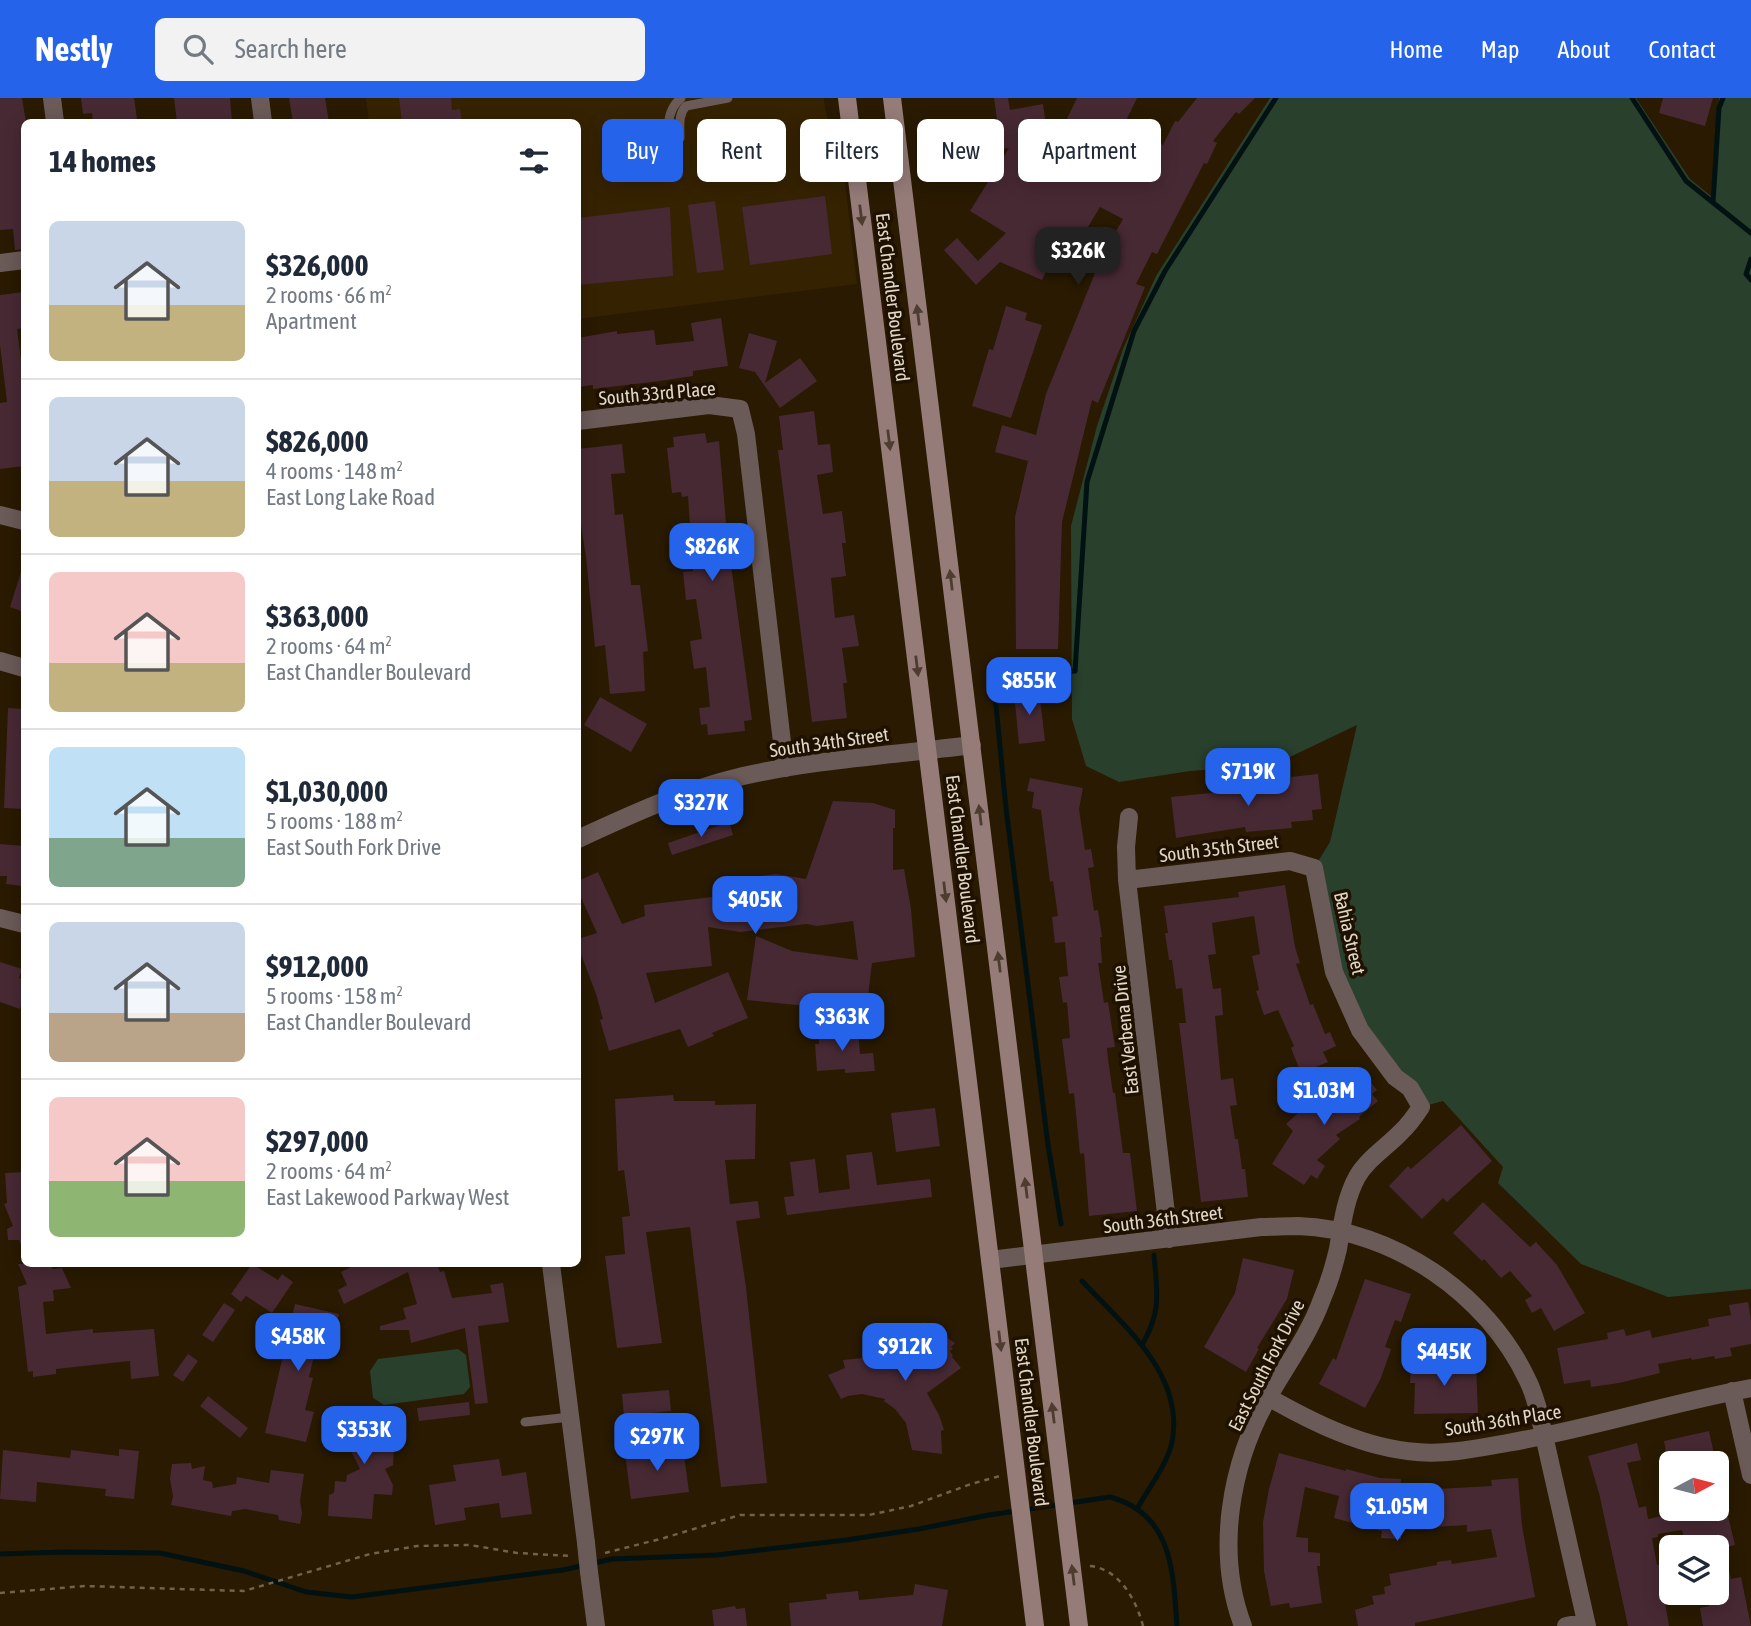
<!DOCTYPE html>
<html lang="en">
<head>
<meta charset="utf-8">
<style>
	:root { --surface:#fff; --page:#f2f2f3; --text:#1f2937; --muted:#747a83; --line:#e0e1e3; --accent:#2563eb }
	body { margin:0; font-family:"Asap Condensed",sans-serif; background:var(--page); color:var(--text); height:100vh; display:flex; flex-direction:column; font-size:26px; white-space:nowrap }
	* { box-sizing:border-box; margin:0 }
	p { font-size:23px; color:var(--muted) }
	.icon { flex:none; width:38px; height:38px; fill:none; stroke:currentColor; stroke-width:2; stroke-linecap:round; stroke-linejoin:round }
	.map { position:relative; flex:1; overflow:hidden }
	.side { position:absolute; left:21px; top:21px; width:560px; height:1148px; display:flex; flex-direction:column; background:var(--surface); border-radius:10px; box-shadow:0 4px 18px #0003 }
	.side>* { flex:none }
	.banner { position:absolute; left:602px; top:21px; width:665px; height:63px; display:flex; gap:14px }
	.needle { width:46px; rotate:83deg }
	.fabs { position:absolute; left:1659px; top:1353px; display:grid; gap:14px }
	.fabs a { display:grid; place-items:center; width:70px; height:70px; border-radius:10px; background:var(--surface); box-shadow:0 4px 18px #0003; font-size:35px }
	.price { position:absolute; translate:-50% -60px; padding:0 16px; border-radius:14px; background:var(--accent); color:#fff; font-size:23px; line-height:46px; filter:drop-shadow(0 2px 4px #0008) }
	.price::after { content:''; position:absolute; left:50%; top:42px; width:21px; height:16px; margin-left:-10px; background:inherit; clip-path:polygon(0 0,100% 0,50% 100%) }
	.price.on { background:#222; color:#fff }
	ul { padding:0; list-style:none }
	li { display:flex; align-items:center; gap:21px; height:175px; padding:0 28px }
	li+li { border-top:2px solid var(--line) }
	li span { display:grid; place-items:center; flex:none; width:196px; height:140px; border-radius:10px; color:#555 }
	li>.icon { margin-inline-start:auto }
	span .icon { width:84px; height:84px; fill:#fffc; stroke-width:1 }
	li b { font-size:30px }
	h2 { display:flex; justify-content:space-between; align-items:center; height:84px; padding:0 28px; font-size:30px }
	.chip { padding:0 24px; border-radius:10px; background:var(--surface); box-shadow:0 4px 18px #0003; font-size:24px; line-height:63px }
	.chip.on { background:var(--accent); color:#fff }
	header { display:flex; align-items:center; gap:42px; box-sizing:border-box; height:98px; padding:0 35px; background:var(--accent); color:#fff }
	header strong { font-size:33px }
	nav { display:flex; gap:38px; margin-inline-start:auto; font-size:24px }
	.search { width:490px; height:63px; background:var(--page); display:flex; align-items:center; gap:18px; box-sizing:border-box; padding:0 24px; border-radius:10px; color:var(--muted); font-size:26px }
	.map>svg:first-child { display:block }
	.built { fill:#352200 }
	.green { fill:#29402d }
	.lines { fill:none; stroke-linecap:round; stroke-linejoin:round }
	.stream { stroke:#021213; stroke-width:5 }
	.building { fill:#472933 }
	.path { stroke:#70634e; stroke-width:2.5; stroke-dasharray:5 5; stroke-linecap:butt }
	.service { stroke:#6a5a58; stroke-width:9 }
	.minor { stroke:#6a5a58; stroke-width:18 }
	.tertiary { stroke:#6a5a58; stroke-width:18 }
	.secondary { stroke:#957c79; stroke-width:18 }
	.tertiary-bridge { stroke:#6a5a58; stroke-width:18 }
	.oneway { fill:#4e3c30 }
	.labels { text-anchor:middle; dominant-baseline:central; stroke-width:7; stroke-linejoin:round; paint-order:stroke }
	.street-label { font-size:19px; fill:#e2d8c9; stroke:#1f1100 }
</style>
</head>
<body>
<header>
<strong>Nestly</strong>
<div class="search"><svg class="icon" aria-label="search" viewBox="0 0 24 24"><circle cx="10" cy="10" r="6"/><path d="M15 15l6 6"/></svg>Search here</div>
<nav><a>Home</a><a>Map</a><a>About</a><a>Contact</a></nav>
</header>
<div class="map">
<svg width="1751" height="1528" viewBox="0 0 1751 1528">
	<rect width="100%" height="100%" fill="#291a01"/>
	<!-- built -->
	<path class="built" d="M366,0h458l1,11 18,56 14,119 -279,35v-197h-209z"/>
	<!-- green -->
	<path class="green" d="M1270,0h366l54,81 21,17 8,-98h32v1191l-83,8 -87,-33 -83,-81 5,-16 -60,-66 -22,6 -26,-30 -61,-105 -20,-104 16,-26 27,-117 -84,40 -83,6 -71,11 -33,-16 -14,-47 -1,-193 26,-100 26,-77 33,-73z
		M458,1251l8,6 4,32 -6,7 -80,11 -11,-7 -3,-27 8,-12z"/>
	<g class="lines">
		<!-- stream -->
		<path class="stream" d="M1632,0l54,83 65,52
			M1713,104l6,-94 4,-10
			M1751,161l-5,15 5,6
			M1061,1126l-13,-79 -42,-337 -12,-123 4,-7 77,-7 12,-189 47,-151 31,-60 111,-173
			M1082,1183c41,44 103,93 90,161 -5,23 -24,47 -35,67
			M1142,1247c20,-34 15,-53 12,-90
			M0,1456l65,-2 95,1 84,18 62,21 46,5 211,-27 49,-11 105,-4 129,-15 73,-11 70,-14 121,-18c63,17 63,75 67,129"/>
	</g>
	<!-- building -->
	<path class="building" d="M0,0h22l4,24 -2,127 -9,1 -2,-21 -13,1z
		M81,0h53l3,21 -44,3 -1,-9 -9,1z
		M174,0h56l2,24h-55z
		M289,0h36l4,24h-36z
		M399,0h52l1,12 8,-1 2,13h-60z
		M994,0h14l2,12 33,-6 7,50 27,-56h60l-13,27 39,20 12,-24 3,1 19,-24h58l-16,16 -3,-2 -23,29 4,2 -10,21 -3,-1 -47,91 -5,-2 -16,32 9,3 -47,116 -6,-3 -30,122 -4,127h-42l-1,-132 13,-56 -33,-9 7,-27 34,10 10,-41 51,-126 3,1 18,-35 -3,-1 8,-14 -23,-12 -38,63 -12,-7 -8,17 -42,-18 -24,23 -32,-35 13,-12 21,23 28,-28 -36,-22 39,-63 -20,3 1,-24 8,-1z
		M1663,0h50l-8,28 -46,-13z
		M825,98l7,58 -82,11 -8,-58z
		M715,103l9,69 -27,3 -9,-68z
		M670,109l3,69 -95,9v-67z
		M24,194v36l-7,1 5,38 2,-1v100l-24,3v-66l7,-1 -7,-57v-50z
		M1006,208l21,7 -2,7 17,5 -31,93 -39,-12 17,-57 4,1z
		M721,220l7,48 -35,5v5l-33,5 -67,8v-4l-15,2v-49l39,-7v3l37,-4 2,15 38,-4 -3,-18z
		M749,235l28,8 -12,42 35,-25 17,23 -37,27 -25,-36 -16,-4z
		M814,313l4,34 12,-1 3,28 -16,3 6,39 19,-3 4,32h-4l4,33 -15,2 4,40 19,-3 5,31 -17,2 5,35h-4l4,35 -35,4 -34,-272h5l-4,-34z
		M705,335l2,10 12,-2 8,94 25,185 -8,1 1,10 -37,4 -1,-11 -6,1 -2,-17 11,-1 -4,-40 -12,2 -4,-28 12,-2 -6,-40 -10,1 -3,-28 10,-1 -5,-75 -6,1 -1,-5 -9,1 -5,-45 7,-1 -1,-10z
		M622,346l3,29 -14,1 4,41 8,-1 8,71h9l8,66 -5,1 2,39 -35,3 -5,-49 -10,2 -9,-90 -8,-51v-57z
		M22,471l2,1v42l-14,-5z
		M1039,592l6,51 -26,3 -5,-51z
		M600,599l47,27 -16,28 -47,-27z
		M8,610l16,1v100l-20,-1z
		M1318,676l4,35 -10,1 1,10 -22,2 1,6 -46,4 -1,-5 -69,11 -5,-41 59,-6v-2l61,-8v-4z
		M1030,680l53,10 -4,21 6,41 6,-1 3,18 -6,1 6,43 4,-1 4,27h-2l2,26h-4l6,40 4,-1 7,45 -8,1 1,11 5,34h2l8,60h7l7,58 -48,5 -5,-63 -4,1 -6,-61 -5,1 -7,-55 8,-1 -3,-36 -4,1 -4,-26 9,-1 -3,-34 -10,1 -3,-26 6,-1 -5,-35 -3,1 -9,-72 -9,-2 2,-16 -7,-1z
		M833,703l40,2 22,7v18h-2v42l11,-1 7,40 4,48 -43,6 -6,49 -119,-12 9,-64 36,15 66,9 -5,-39 -36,5 -10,-2 -67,8 -32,-5 4,39 -66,7 9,30 73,-31 20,46 -36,15 2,3 -26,11 -8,-18 -71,22 -9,-31 3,-1 -7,-25 -18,-48v-7l19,-6 -19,-42v-10l20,-9 24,52 23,-8 -1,-11 77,-9 -2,-15 57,-7 30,5z
		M729,724l4,13 -61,20 -4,-12z
		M0,746l24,2 -2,40 -16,-2 1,-8h-7z
		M1285,787l10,62 5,16 -4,1 14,41 3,-1 12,30 5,-2 6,14 -13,6 5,10 -27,11 -10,-25 3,-2 -16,-36 -14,5 -8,-24 3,-1 -7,-34 8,-2 -6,-38 -42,7 4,31 -8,1 5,34 8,-1 2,27 -8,1 6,64 12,-2 4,27 -7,1 5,33h3l4,30h3l3,28 -47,5 -22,-179h7l-4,-35 -6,1 -4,-29h-3l-4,-27h3l-4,-27 75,-9 -1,-5z
		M0,864l22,7 -3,9 5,2v13l-4,16 -20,-7z
		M858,932l2,24 13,-1 2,18 -30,2v-4l-28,2 -2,-27h4v-11z
		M1360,971l17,21 -5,4 6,7 -19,16 1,2 -24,16 4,4 -23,21 8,6 -8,13 -6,-4 -7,10 -32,-21 21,-33 -7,-7 22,-20 2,2 28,-19z
		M673,997l1,6h41v4l41,-1 -1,55 -30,1 5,44 28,-3 2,17 -24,3 10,66 21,196 -46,4 -31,-260 -44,5 16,111 -45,5 -12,-92 20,-2 -3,-37 8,-1 -6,-46 -6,1 -3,-72z
		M935,1010l5,38 -44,6 -5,-39z
		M1461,1027l31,36 -45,41 -4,-4 -21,21 -33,-33 19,-20 3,3z
		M872,1054l5,33 53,-6 2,18 -145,18 -3,-18 10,-1 -4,-34 25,-3 4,34 31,-4 -4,-34z
		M24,1074v80l-5,-12h-11l-1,-11 6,-3 -9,-22 3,-1 -2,-30z
		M1483,1104l47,45 6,-5 21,23 28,48 -31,18 -13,-23 -9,5 -7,-13 7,-4 -22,-25 -9,7 -17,-19 -2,2 -29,-28z
		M1243,1160l51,12 -7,29 -30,49 2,1 -13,23 -42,-25 31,-54z
		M18,1166h32l3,5 9,-1 9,20 -18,2 1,11 -11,1 3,32 47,-5v4l61,-4 5,47 -28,3 -1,-18 -74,8v5l-23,3v-6l-5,1 -10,-85 9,-3z
		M252,1166l26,16 4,-6 11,8 -21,31 -26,-17 -5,6 -10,-8z
		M357,1166h80l3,8 4,-1 8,27 40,-5 -2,-8 13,-2 6,39 -31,4 10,77 -13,1 -10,-76 -54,15 -2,-13h-29v-4l26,-7 -3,-11 14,-4 -9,-32 -64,32 -6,-14 9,-5 -6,-13z
		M1365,1181l46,15 -10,28 -6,-2 -10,27 6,2 -10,29 -16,30 -46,-24 14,-26 3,2z
		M1748,1204l3,18v24l-21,4 2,8 -17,3 -1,-3 -22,4 -1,-2 -33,6 2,9 -41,10 -28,4 -1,-7 -26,4 -7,-36 51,-9 -1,-6 17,-4 2,7 24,-6 2,8 57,-12 -1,-7 23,-4 -2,-10z
		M224,1205l11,7 -22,32 -11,-7z
		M295,1206l44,10 -6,24 -14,-3 -10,42 4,1 -8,32 9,2 -8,30 -41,-9z
		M923,1224l32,21 -4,4 2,2 -3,2 3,5 -1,1 9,11 -34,25 12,22 5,15 -3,1 1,23 -30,-4 -6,-27 -11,-14 -11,-8 1,-2 -23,-5 -14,2 -7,3 -13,-24 17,-7 -2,-8 29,-3v-6l19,4 4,-10 5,2 3,-8 7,3 8,-17 3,1z
		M188,1256l10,7 -15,21 -10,-7z
		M1411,1261l32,1v6l33,-1 2,48 -64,1 1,-31h-5z
		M669,1292l2,21 -47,5 -2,-22z
		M208,1298l40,32 -8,10 -40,-32z
		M469,1304l1,13 -51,6 -2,-13z
		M344,1316l49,3 -2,31 3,1 -1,16 -8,4 8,16 -1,10 -18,-1 -2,25 -44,-3 1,-21 5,-2 1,-12 11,1 1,-7 13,-6 -11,-22 -8,-1z
		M1709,1333l7,32h-48l-4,-22z
		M1637,1345l4,17 -14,3 12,45 7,-2 2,13 27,-6 4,-2 -1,-3h48l9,37 -11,3 7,31 10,-2 10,49h-48l-3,-18 9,-2 -3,-14h11v-45h-31l-4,-17 -24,4v3l-6,1 5,27 8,-2 3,14 -7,1 8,48h-41l-29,-133 -11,-37z
		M683,1348l6,46 -58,7 -6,-45z
		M119,1351l20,2 -5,48 -29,-3 1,-7 -69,-7 -1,20 -36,-3 3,-49 67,8 1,-8 48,6z
		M1279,1355l67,18v-2l34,9 21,1 -1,12 92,-5 -1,-6 27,-2 4,48 13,71 -120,26v3h-57l-3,-16 19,-6 -2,-8 13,-2 -1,-7 7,-2 -2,-11 48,-9v-3l14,-2 1,4 45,-7 -6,-28 -24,3v-7l-33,2 -1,-9 -24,2 -1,8 -6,-1 -1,12 -20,-1 1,-7 -48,-13 5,-22 -34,-9 -9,50 12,1v14l12,1v13h-3l5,37 -32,5 -1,-5 -18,3 -7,-35 -1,-49 6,-33z
		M499,1361l3,17 24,-4 6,42 -31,4 -2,-15 -35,5 2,12 -31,5 -6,-40 27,-4 -3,-16z
		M191,1365l1,6 13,-3 -2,14 9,2 1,6 23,-4 1,-7 32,6 2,-13 33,4 -4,27 2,12 -2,11 -21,-4 -1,-5 -33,-6 -13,2 -1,5 -60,-11 2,-9 -3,-17 2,-15z
		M915,1486l33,6 -6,36h-151l-2,-23 38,-4 -1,-5 32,-3 1,9 54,-5z
		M735,1508l1,3 9,-1 2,18h-33l-2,-16z"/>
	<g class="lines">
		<!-- path -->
		<path class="path" d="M605,1455l59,-15 76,-23h129l42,-9 60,-22 29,-8
			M1090,1468c29,3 46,33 53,60
			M0,1495l85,-7 159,5 126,-37 47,-8 53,-1 47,8 54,3"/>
		<!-- service -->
		<path class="service" d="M680,40c0,-12 -2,-24 6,-32l42,-8
			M668,41c0,-16 0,-30 13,-41
			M525,1324l45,-5"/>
		<!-- minor -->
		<path class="minor" d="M52,0l3,24
			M260,0l3,24
			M0,165l24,-3
			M578,323l131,-16 31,4 6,25 39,334
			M0,563l24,7
			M1129,719l-3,30 1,33 42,359
			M1127,782l163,-19 24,7 20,104 26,58 35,47 15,11 11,19c-6,9 -12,18 -20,25 -14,15 -34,27 -44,45 -12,22 -15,48 -19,72 -4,17 -9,34 -16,50 -13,36 -35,65 -53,97 -39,68 -54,156 -26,230
			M0,820l24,6
			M990,1162l271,-33c12,0 25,-1 37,-1 95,3 189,68 229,153 5,9 8,20 11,30l49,217
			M1732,1293l19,84
			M1268,1299c46,26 96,51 149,55 30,3 61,-4 90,-9 82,-14 162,-40 244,-55
			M1566,1528l20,-4"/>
		<!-- tertiary -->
		<path class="tertiary" d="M0,417l24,6
			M578,741c54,-25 106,-49 165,-63 75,-17 152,-21 229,-31
			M551,1166l35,279
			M589,1474l7,54"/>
		<!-- secondary -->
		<path class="secondary" d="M847,0l188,1528
			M892,0l187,1528"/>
		<!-- tertiary-bridge -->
		<path class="tertiary-bridge" d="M586,1445l3,29"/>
	</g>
	<!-- one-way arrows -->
	<defs><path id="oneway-solid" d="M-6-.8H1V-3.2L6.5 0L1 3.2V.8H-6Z" transform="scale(1.75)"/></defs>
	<g class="oneway">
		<use href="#oneway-solid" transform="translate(861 117) rotate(83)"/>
		<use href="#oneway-solid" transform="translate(918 217) rotate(-97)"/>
		<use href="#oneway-solid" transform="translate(889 342) rotate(83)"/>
		<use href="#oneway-solid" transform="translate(951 482) rotate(-97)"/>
		<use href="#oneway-solid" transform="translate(917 568) rotate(83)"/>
		<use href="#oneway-solid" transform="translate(980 717) rotate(-97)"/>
		<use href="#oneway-solid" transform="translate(945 794) rotate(83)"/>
		<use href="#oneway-solid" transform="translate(999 864) rotate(-97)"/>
		<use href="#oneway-solid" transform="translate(1026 1090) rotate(-97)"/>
		<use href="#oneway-solid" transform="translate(1000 1243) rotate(83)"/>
		<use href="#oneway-solid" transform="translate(1053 1315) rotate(-97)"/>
		<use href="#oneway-solid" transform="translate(1073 1477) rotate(-97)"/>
	</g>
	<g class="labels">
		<!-- street labels -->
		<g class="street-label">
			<text transform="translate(893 199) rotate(83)">East Chandler Boulevard</text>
			<text transform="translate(657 295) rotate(-5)">South 33rd Place</text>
			<text transform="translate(829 644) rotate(-8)">South 34th Street</text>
			<text transform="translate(1219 750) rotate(-7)">South 35th Street</text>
			<text transform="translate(963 761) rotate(83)">East Chandler Boulevard</text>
			<text transform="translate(1350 835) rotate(77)">Bahia Street</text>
			<text transform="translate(1125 932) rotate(-96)">East Verbena Drive</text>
			<text transform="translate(1163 1121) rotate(-7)">South 36th Street</text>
			<text transform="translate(1266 1267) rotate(-63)">East South Fork Drive</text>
			<text transform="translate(1503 1322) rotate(-9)">South 36th Place</text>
			<text transform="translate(1032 1324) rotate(83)">East Chandler Boulevard</text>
		</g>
	</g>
</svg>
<div class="fabs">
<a><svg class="needle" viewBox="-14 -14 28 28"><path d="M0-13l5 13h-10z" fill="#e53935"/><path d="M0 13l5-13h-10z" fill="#747a83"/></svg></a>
<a><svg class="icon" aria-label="layers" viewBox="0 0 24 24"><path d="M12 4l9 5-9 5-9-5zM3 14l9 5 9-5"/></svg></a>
</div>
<b class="price on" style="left:1078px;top:189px">$326K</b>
<b class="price" style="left:712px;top:485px">$826K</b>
<b class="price" style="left:1029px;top:619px">$855K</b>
<b class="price" style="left:1248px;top:710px">$719K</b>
<b class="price" style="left:701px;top:741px">$327K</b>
<b class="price" style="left:755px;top:838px">$405K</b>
<b class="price" style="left:842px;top:955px">$363K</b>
<b class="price" style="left:1324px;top:1029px">$1.03M</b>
<b class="price" style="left:298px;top:1275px">$458K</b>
<b class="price" style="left:905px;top:1285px">$912K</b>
<b class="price" style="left:1444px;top:1290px">$445K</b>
<b class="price" style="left:364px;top:1368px">$353K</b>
<b class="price" style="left:657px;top:1375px">$297K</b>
<b class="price" style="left:1397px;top:1445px">$1.05M</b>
<div class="banner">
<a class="chip on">Buy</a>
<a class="chip">Rent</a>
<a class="chip">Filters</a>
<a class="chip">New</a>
<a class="chip">Apartment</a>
</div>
<section class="side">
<h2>14 homes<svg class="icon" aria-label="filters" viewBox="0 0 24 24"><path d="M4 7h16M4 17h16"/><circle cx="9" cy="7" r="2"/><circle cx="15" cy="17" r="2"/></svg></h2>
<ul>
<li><span style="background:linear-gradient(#c9d6e8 60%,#c2b280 0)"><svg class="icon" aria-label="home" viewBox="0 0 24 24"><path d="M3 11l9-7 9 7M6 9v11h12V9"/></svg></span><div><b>$326,000</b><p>2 rooms · 66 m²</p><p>Apartment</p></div></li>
<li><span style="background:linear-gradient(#c9d6e8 60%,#c2b280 0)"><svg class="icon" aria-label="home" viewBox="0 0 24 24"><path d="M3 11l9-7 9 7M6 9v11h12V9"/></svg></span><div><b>$826,000</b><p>4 rooms · 148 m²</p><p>East Long Lake Road</p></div></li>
<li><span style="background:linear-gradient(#f6c9c9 65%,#c2b280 0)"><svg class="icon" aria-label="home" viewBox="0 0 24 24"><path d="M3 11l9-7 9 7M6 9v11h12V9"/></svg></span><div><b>$363,000</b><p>2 rooms · 64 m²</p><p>East Chandler Boulevard</p></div></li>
<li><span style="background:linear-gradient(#bfe0f5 65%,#7fa58c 0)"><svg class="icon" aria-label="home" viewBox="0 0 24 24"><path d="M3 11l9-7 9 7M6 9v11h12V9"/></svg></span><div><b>$1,030,000</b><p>5 rooms · 188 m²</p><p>East South Fork Drive</p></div></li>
<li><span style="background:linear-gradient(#c9d6e8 65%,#b9a48a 0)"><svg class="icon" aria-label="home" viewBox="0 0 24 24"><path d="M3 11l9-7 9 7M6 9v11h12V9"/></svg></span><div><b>$912,000</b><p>5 rooms · 158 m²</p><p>East Chandler Boulevard</p></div></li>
<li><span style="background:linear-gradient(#f6c9c9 60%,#8fb573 0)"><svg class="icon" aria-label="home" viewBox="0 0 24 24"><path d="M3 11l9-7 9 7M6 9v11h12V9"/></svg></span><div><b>$297,000</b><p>2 rooms · 64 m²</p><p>East Lakewood Parkway West</p></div></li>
</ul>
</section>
</div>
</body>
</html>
